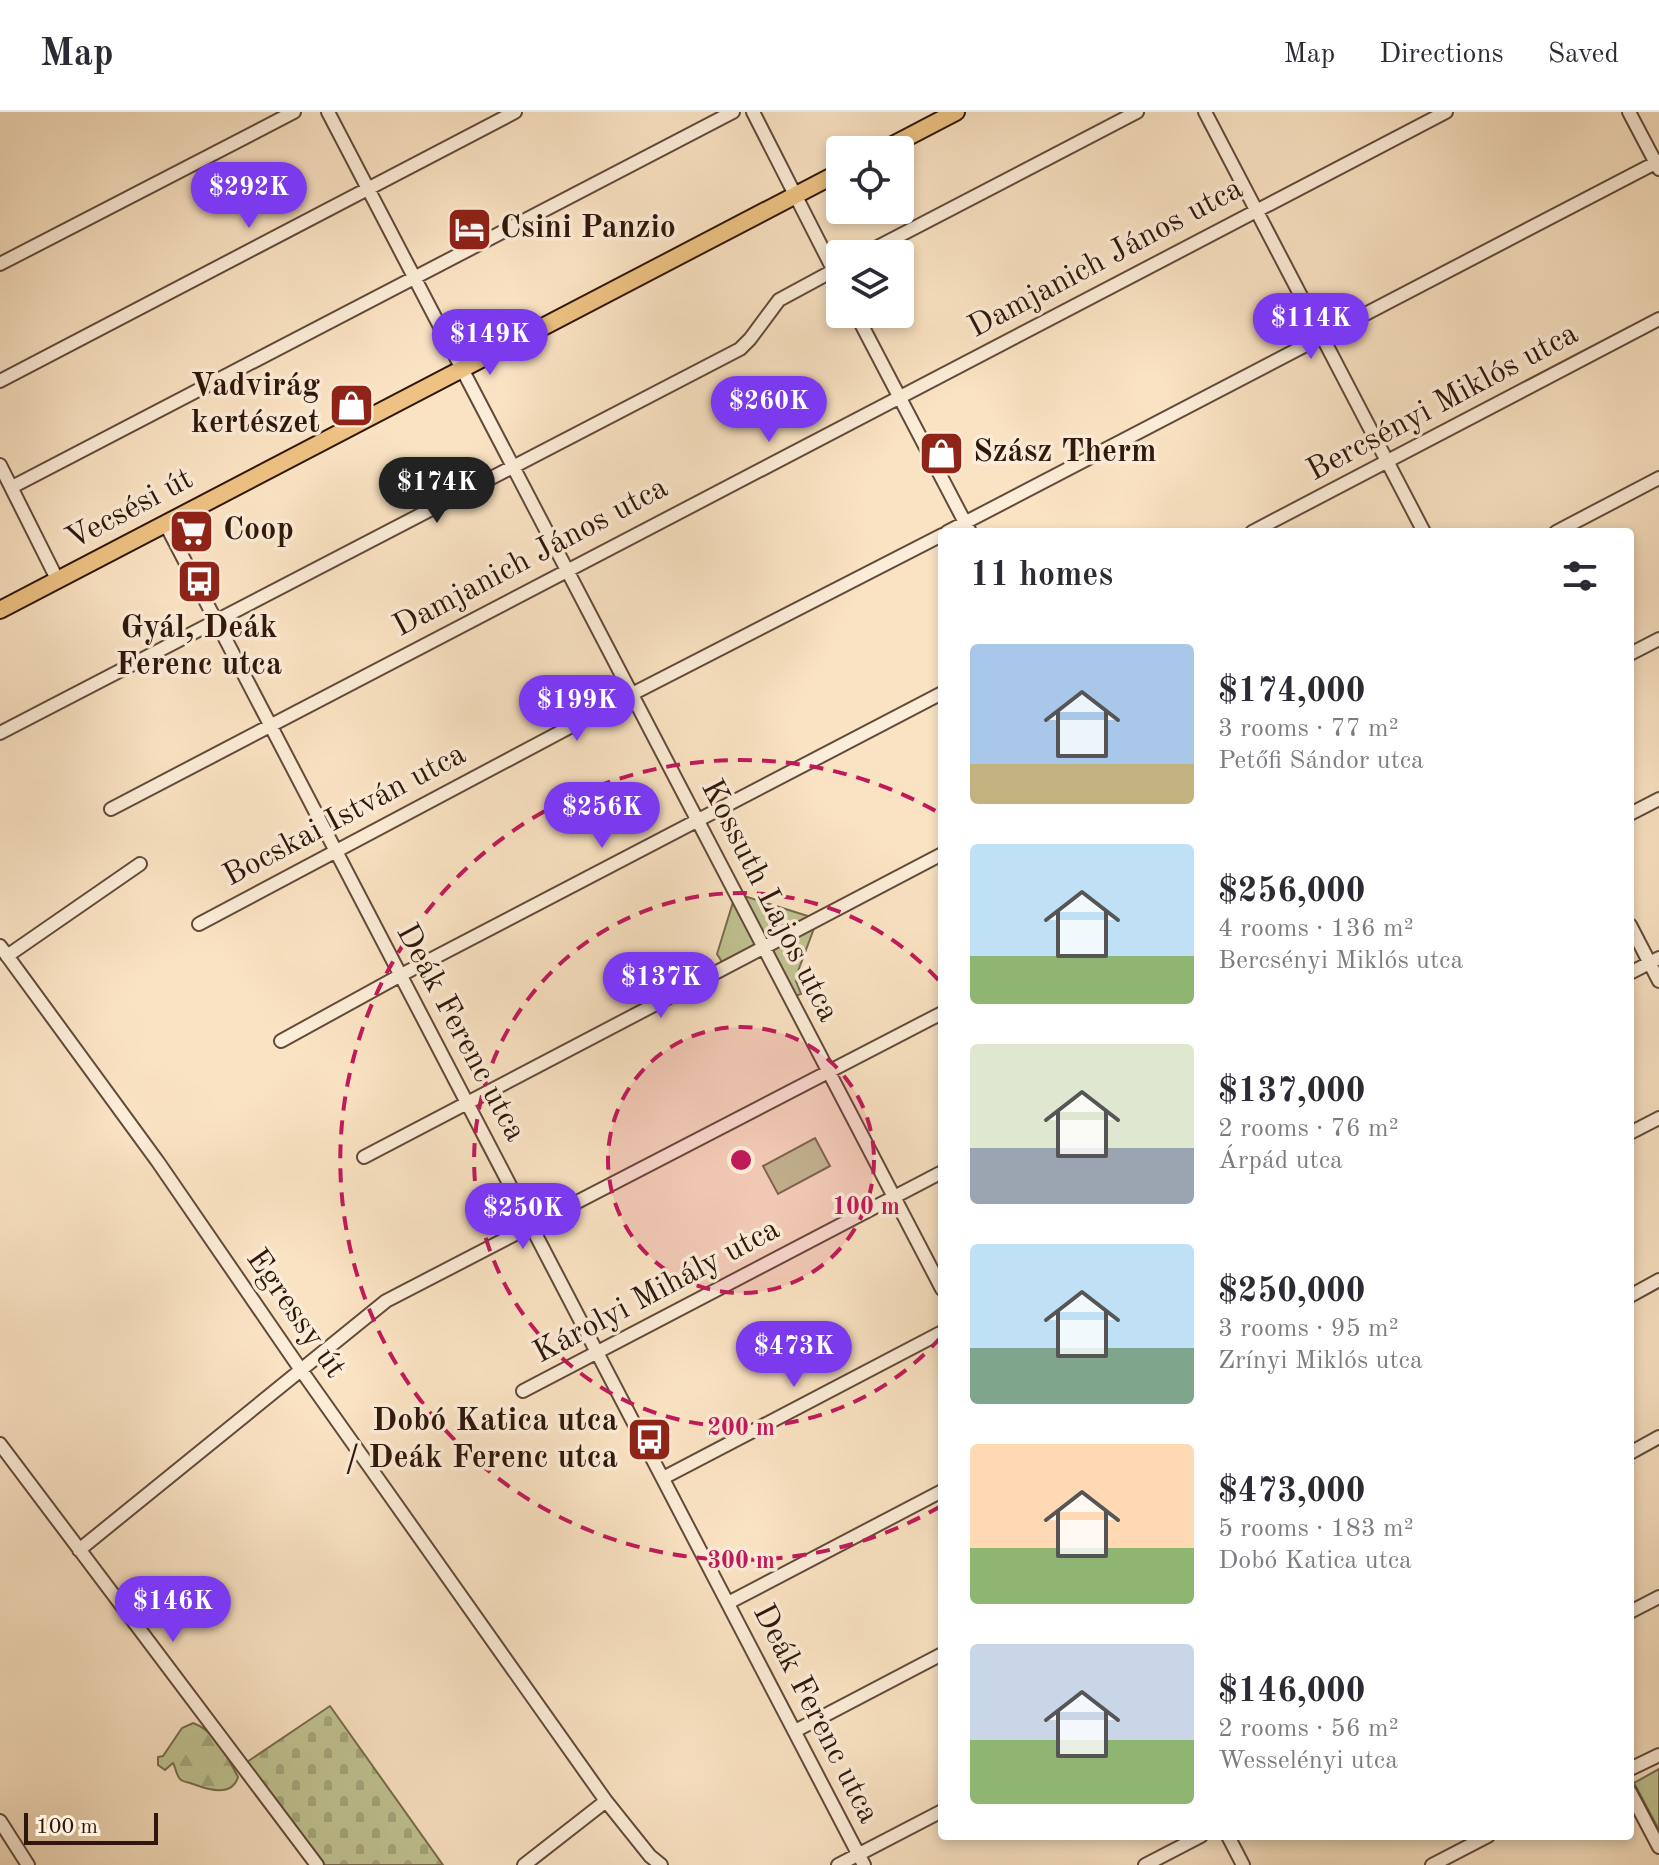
<!DOCTYPE html>
<html lang="en">
<head>
<meta charset="utf-8">
<style>
	:root { --surface:#fff; --page:#f2f2f3; --text:#2b2b33; --muted:#7c7c81; --line:#e1e1e2; --accent:#7c3aed }
	body { margin:0; font-family:"Old Standard TT",serif; background:var(--page); color:var(--text); height:100vh; display:flex; flex-direction:column; font-size:30px; white-space:nowrap }
	* { box-sizing:border-box; margin:0 }
	p { font-size:26px; color:var(--muted) }
	.icon { flex:none; width:44px; height:44px; fill:none; stroke:currentColor; stroke-width:2; stroke-linecap:round; stroke-linejoin:round }
	.map { position:relative; flex:1; overflow:hidden }
	.details { position:absolute; left:938px; top:416px; width:696px; height:1312px; display:flex; flex-direction:column; background:var(--surface); border-radius:8px; box-shadow:0 4px 12px #0003 }
	.details>* { flex:none }
	.buttons { position:absolute; left:826px; top:24px; display:grid; gap:16px }
	.buttons a { display:grid; place-items:center; width:88px; height:88px; border-radius:8px; background:var(--surface); box-shadow:0 4px 12px #0003; font-size:40px }
	.scale { position:absolute; left:24px; bottom:20px; width:134px; box-sizing:border-box; padding-left:8px; border:4px solid #30170c; border-top:0; font-size:22px; line-height:28px; white-space:nowrap; color:#30170c; -webkit-text-stroke:6px #fcedd8; paint-order:stroke }
	.price { position:absolute; translate:-50% -68px; padding:0 18px; border-radius:28px; background:var(--accent); color:#fff; font-size:26px; line-height:52px; filter:drop-shadow(0 2px 4px #0008) }
	.price::after { content:''; position:absolute; left:50%; top:48px; width:24px; height:18px; margin-left:-12px; background:inherit; clip-path:polygon(0 0,100% 0,50% 100%) }
	.price.on { background:#222; color:#fff }
	ul { padding:0; list-style:none }
	li { display:flex; align-items:center; gap:24px; height:200px; padding:0 32px }
	li span { display:grid; place-items:center; flex:none; width:224px; height:160px; border-radius:8px; color:#555 }
	li>.icon { margin-inline-start:auto }
	span .icon { width:96px; height:96px; fill:#fffc; stroke-width:1 }
	li b { font-size:34px }
	h2 { display:flex; justify-content:space-between; align-items:center; height:96px; padding:0 32px; font-size:34px }
	header { display:flex; align-items:center; gap:48px; box-sizing:border-box; height:112px; padding:0 40px; background:var(--surface); border-bottom:2px solid var(--line) }
	header strong { font-size:38px }
	nav { display:flex; gap:44px; margin-inline-start:auto; font-size:28px }
	.map>svg:first-child { display:block }
	.grass { fill:#c0c392; stroke:#786d4f; stroke-width:2 }
	.forest { fill:url(#forest-firs); stroke:#786d4f; stroke-width:2 }
	.cemetery { fill:url(#cemetery-stones); stroke:#786d4f; stroke-width:2 }
	.lines { fill:none; stroke-linecap:round; stroke-linejoin:round }
	.minor-casing { stroke:#624a3a; stroke-width:16 }
	.major-casing { stroke:#30170c; stroke-width:20 }
	.minor { stroke:#fcedd8; stroke-width:12 }
	.major { stroke:#edc282; stroke-width:16 }
	.ring { fill:none; stroke:#c2185b; stroke-width:4; stroke-dasharray:14 10 }
	.labels { text-anchor:middle; dominant-baseline:central; stroke-width:7; stroke-linejoin:round; paint-order:stroke }
	.poi-label { font-size:32px; font-weight:bold; fill:#30170c; stroke:#fcedd8; text-anchor:start }
	.street-label { font-size:32px; fill:#30170c; stroke:#fcedd8 }
	.centre { fill:#c2185b; stroke:#fcedd8; stroke-width:4 }
	.ring-label { font-size:24px; text-anchor:middle; font-weight:bold; fill:#c2185b; stroke:#fcedd8; stroke-width:7; stroke-linejoin:round; paint-order:stroke }
</style>
</head>
<body>
<header>
<strong>Map</strong>
<nav><a>Map</a><a>Directions</a><a>Saved</a></nav>
</header>
<div class="map">
<svg width="1659" height="1753" viewBox="0 0 1659 1753">
	<defs>
		<pattern id="forest-firs" width="22" height="20" patternUnits="userSpaceOnUse" patternTransform="scale(2)"><rect width="22" height="20" fill="#c0c392"/><path d="M5 1l3.5 6h-7zM16 11l3.5 6h-7z" fill="#a5a77d"/></pattern>
		<pattern id="cemetery-stones" width="16" height="16" patternUnits="userSpaceOnUse" patternTransform="scale(2)"><rect width="16" height="16" fill="#c0c392"/><path d="M2 7V4a2 2 0 0 1 4 0v3zM10 15v-3a2 2 0 0 1 4 0v3z" fill="#a5a77d"/></pattern>
	</defs>
	<rect width="100%" height="100%" fill="#fae3c3"/>
	<filter id="stains"><feTurbulence type="fractalNoise" baseFrequency=".0025" numOctaves="4"/><feColorMatrix values="0 0 0 0 .2 0 0 0 0 .09 0 0 0 0 .02 0 0 0 .5 -.17"/></filter>
	<radialGradient id="worn" r=".72"><stop offset=".6" stop-color="#630" stop-opacity="0"/><stop offset="1" stop-color="#630" stop-opacity=".3"/></radialGradient>
	<!-- grass -->
	<path class="grass" d="M741,783l70,22 -41,22 -6,-2z
		M734,787l21,41 -1,5 -32,17 -5,-8z
		M816,811l-19,51 -1,7 5,13 -6,2 -23,-43 2,-6z
		M815,1026l15,28 -52,28 -15,-28z
		M1659,1657v61l-25,-47z"/>
	<!-- forest -->
	<path class="forest" d="M193,1611c23,8 34,34 45,54 -6,20 -29,13 -45,7 -4,-2 -7,-1 -12,-4 -5,-4 -5,-12 -8,-17l-8,7 -7,-5v-8l5,-1 19,-28z"/>
	<!-- cemetery -->
	<path class="cemetery" d="M330,1594l113,159h-123l-76,-101z"/>
	<g class="lines">
		<defs>
			<path id="minor" d="M328,0l614,1177
				M753,0l87,171
				M1205,0l219,420
				M1629,0l30,57
				M864,142l273,-142
				M0,152l294,-152
				M856,202l114,218
				M0,269l515,-269
				M0,353l57,114
				M12,375l721,-375
				M165,411l699,1342
				M947,420l712,-371
				M1252,420l407,-213
				M1556,420l103,-54
				M1630,542l29,-15
				M0,621l740,-384 10,-10 29,-39 61,-33
				M111,697l1335,-697
				M1630,702l29,-15
				M199,812l433,-230 310,-159
				M1630,813l29,56
				M0,834l158,216 143,208 305,431 44,55 11,9
				M7,844l133,-92
				M1630,861l29,-15
				M281,929l120,-66 541,-282
				M1630,1021l29,-15
				M364,1045l578,-303
				M1630,1184l29,-16
				M523,1279l419,-219
				M0,1332l317,421
				M1630,1341l29,-16
				M663,1366l279,-146
				M79,1438l307,-249 556,-288
				M728,1491l214,-112
				M1630,1500l29,-15
				M795,1619l147,-77
				M1630,1657l29,-14
				M1630,1680l29,55
				M0,1709l28,44
				M1228,1724l15,29
				M524,1753l82,-64
				M838,1753l104,-54
				M1145,1753l56,-29
				M1432,1753l56,-29"/>
			<path id="major" d="M883,38l73,-38
				M0,498l840,-438"/>
		</defs>
		<!-- minor casing -->
		<use href="#minor" class="minor-casing"/>
		<!-- major casing -->
		<use href="#major" class="major-casing"/>
		<!-- minor -->
		<use href="#minor" class="minor"/>
		<!-- major -->
		<use href="#major" class="major"/>
	</g>
	<!-- distance rings -->
	<circle cx="741" cy="1048" r="133" fill="#c2185b" fill-opacity=".12"/>
	<g class="ring">
		<circle cx="741" cy="1048" r="133"/>
		<path d="M941 1225A267 267 0 1 1 941 871"/>
		<path d="M941 1394A400 400 0 1 1 941 702"/>
	</g>
	<!-- icons -->
	<defs>
		<symbol id="hotel-square" viewBox="-11 -11 22 22"><rect x="-9" y="-9" width="18" height="18" rx="4" fill="#8f2418" stroke="#fcedd8"/><path d="M-6-4.5h1.5V1H6V5H4.5V3h-9V5H-6ZM-4 0a1.8 1.8 0 1 1 3.6 0ZM.5 0V-2.5h3Q6-2.5 6 0Z" fill="#fff"/></symbol>
		<symbol id="shop-square" viewBox="-11 -11 22 22"><rect x="-9" y="-9" width="18" height="18" rx="4" fill="#8f2418" stroke="#fcedd8"/><path d="M-5-2.5h2.3a2.7 3.5 0 0 1 5.4 0H5L5.5 6h-11ZM-1.5-2.5h3a1.5 2.3 0 0 0-3 0Z" fill="#fff"/></symbol>
		<symbol id="supermarket-square" viewBox="-11 -11 22 22"><rect x="-9" y="-9" width="18" height="18" rx="4" fill="#8f2418" stroke="#fcedd8"/><path d="M-6-5.5h2.5l.6 2H6L4.5 2H-2.5L-4.4-4H-6ZM-1.5 3.2a1.3 1.3 0 1 0 .1 0ZM3 3.2a1.3 1.3 0 1 0 .1 0Z" fill="#fff"/></symbol>
		<symbol id="bus-square" viewBox="-11 -11 22 22"><rect x="-9" y="-9" width="18" height="18" rx="4" fill="#8f2418" stroke="#fcedd8"/><path d="M-5-6H5V4H4V6H2V4H-2V6H-4V4H-5ZM-3.5-4V0h7V-4ZM-3.5 1.2v1.5H-2V1.2ZM2 1.2v1.5H3.5V1.2Z" fill="#fff"/></symbol>
	</defs>
	<g fill-rule="evenodd">
		<use href="#hotel-square" x="444" y="92" width="51" height="51"/>
		<use href="#shop-square" x="326" y="268" width="51" height="51"/>
		<use href="#shop-square" x="916" y="316" width="51" height="51"/>
		<use href="#supermarket-square" x="166" y="394" width="51" height="51"/>
		<use href="#bus-square" x="174" y="444" width="51" height="51"/>
		<use href="#bus-square" x="624" y="1302" width="51" height="51"/>
	</g>
	<g class="labels">
		<!-- poi labels -->
		<g class="poi-label">
			<text x="500" y="117">Csini Panzio</text>
			<text x="320" y="275" text-anchor="end">Vadvirág<tspan x="320" dy="37">kertészet</tspan></text>
			<text x="973" y="341">Szász Therm</text>
			<text x="223" y="419">Coop</text>
			<text x="199" y="517" text-anchor="middle">Gyál, Deák<tspan x="199" dy="37">Ferenc utca</tspan></text>
			<text x="618" y="1310" text-anchor="end">Dobó Katica utca<tspan x="618" dy="37">/ Deák Ferenc utca</tspan></text>
		</g>
		<!-- street labels -->
		<g class="street-label">
			<text transform="translate(1106 147) rotate(-28)">Damjanich János utca</text>
			<text transform="translate(1443 291) rotate(-28)">Bercsényi Miklós utca</text>
			<text transform="translate(130 398) rotate(-28)">Vecsési út</text>
			<text transform="translate(531 446) rotate(-28)">Damjanich János utca</text>
			<text transform="translate(345 704) rotate(-28)">Bocskai István utca</text>
			<text transform="translate(769 789) rotate(63)">Kossuth Lajos utca</text>
			<text transform="translate(460 921) rotate(62)">Deák Ferenc utca</text>
			<text transform="translate(657 1180) rotate(-28)">Károlyi Mihály utca</text>
			<text transform="translate(295 1202) rotate(55)">Egressy út</text>
			<text transform="translate(815 1602) rotate(63)">Deák Ferenc utca</text>
		</g>
	</g>
	<circle cx="741" cy="1048" r="12" class="centre"/>
	<g class="ring-label">
		<text x="866" y="1102">100 m</text>
		<text x="741" y="1323">200 m</text>
		<text x="741" y="1456">300 m</text>
	</g>
	<rect width="100%" height="100%" filter="url(#stains)"/>
	<rect width="100%" height="100%" fill="url(#worn)"/>
</svg>
<div class="buttons">
<a><svg class="icon" aria-label="locate" viewBox="0 0 24 24"><circle cx="12" cy="12" r="6"/><path d="M12 2v4M12 18v4M2 12h4M18 12h4"/></svg></a>
<a><svg class="icon" aria-label="layers" viewBox="0 0 24 24"><path d="M12 4l9 5-9 5-9-5zM3 14l9 5 9-5"/></svg></a>
</div>
<div class="scale">100 m</div>
<b class="price" style="left:249px;top:118px">$292K</b>
<b class="price" style="left:1311px;top:249px">$114K</b>
<b class="price" style="left:490px;top:265px">$149K</b>
<b class="price" style="left:769px;top:332px">$260K</b>
<b class="price on" style="left:437px;top:413px">$174K</b>
<b class="price" style="left:577px;top:631px">$199K</b>
<b class="price" style="left:602px;top:738px">$256K</b>
<b class="price" style="left:661px;top:908px">$137K</b>
<b class="price" style="left:523px;top:1139px">$250K</b>
<b class="price" style="left:794px;top:1277px">$473K</b>
<b class="price" style="left:173px;top:1532px">$146K</b>
<section class="details">
<h2>11 homes<svg class="icon" aria-label="filters" viewBox="0 0 24 24"><path d="M4 7h16M4 17h16"/><circle cx="9" cy="7" r="2"/><circle cx="15" cy="17" r="2"/></svg></h2>
<ul>
<li><span style="background:linear-gradient(#a9c7e8 75%,#c2b280 0)"><svg class="icon" aria-label="home" viewBox="0 0 24 24"><path d="M3 11l9-7 9 7M6 9v11h12V9"/></svg></span><div><b>$174,000</b><p>3 rooms · 77 m²</p><p>Petőfi Sándor utca</p></div></li>
<li><span style="background:linear-gradient(#bfe0f5 70%,#8fb573 0)"><svg class="icon" aria-label="home" viewBox="0 0 24 24"><path d="M3 11l9-7 9 7M6 9v11h12V9"/></svg></span><div><b>$256,000</b><p>4 rooms · 136 m²</p><p>Bercsényi Miklós utca</p></div></li>
<li><span style="background:linear-gradient(#dfe7d0 65%,#9aa5b1 0)"><svg class="icon" aria-label="home" viewBox="0 0 24 24"><path d="M3 11l9-7 9 7M6 9v11h12V9"/></svg></span><div><b>$137,000</b><p>2 rooms · 76 m²</p><p>Árpád utca</p></div></li>
<li><span style="background:linear-gradient(#bfe0f5 65%,#7fa58c 0)"><svg class="icon" aria-label="home" viewBox="0 0 24 24"><path d="M3 11l9-7 9 7M6 9v11h12V9"/></svg></span><div><b>$250,000</b><p>3 rooms · 95 m²</p><p>Zrínyi Miklós utca</p></div></li>
<li><span style="background:linear-gradient(#ffd9b3 65%,#8fb573 0)"><svg class="icon" aria-label="home" viewBox="0 0 24 24"><path d="M3 11l9-7 9 7M6 9v11h12V9"/></svg></span><div><b>$473,000</b><p>5 rooms · 183 m²</p><p>Dobó Katica utca</p></div></li>
<li><span style="background:linear-gradient(#c9d6e8 60%,#8fb573 0)"><svg class="icon" aria-label="home" viewBox="0 0 24 24"><path d="M3 11l9-7 9 7M6 9v11h12V9"/></svg></span><div><b>$146,000</b><p>2 rooms · 56 m²</p><p>Wesselényi utca</p></div></li>
</ul>
</section>
</div>
</body>
</html>
